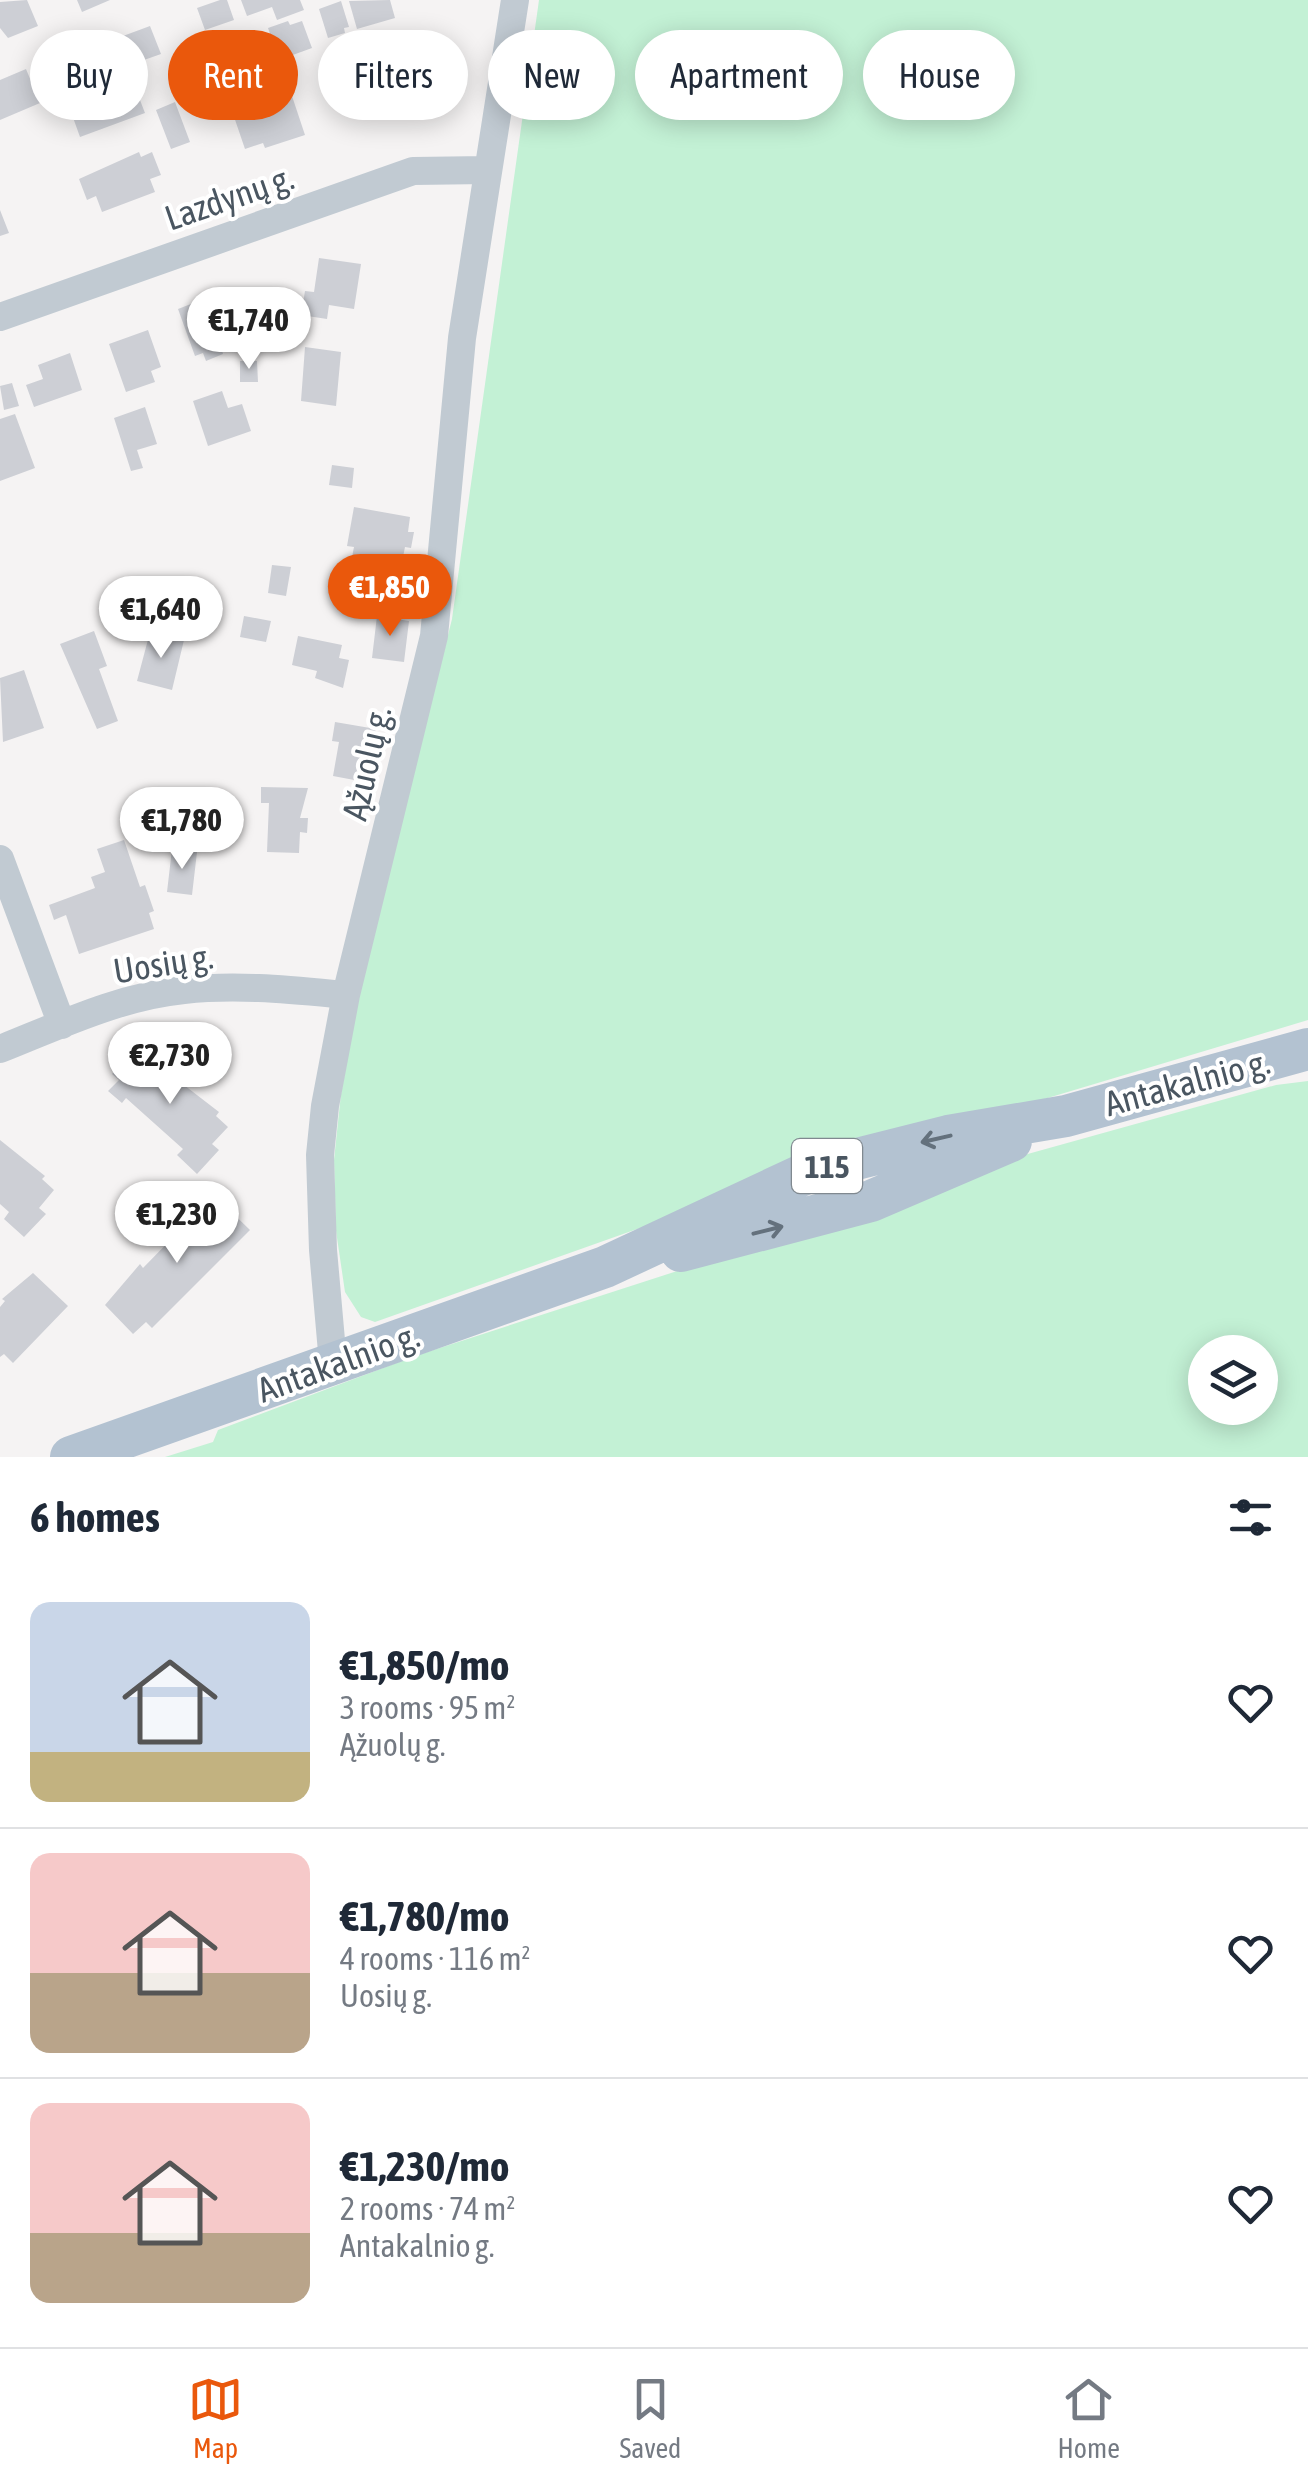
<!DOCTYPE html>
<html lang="en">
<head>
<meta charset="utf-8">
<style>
	:root { --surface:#fff; --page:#f2f2f3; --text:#1f2937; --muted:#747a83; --line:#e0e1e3; --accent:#ea580c }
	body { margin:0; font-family:"Asap Condensed",sans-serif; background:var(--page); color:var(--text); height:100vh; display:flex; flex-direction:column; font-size:38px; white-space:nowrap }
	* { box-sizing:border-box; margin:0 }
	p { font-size:32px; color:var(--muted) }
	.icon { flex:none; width:55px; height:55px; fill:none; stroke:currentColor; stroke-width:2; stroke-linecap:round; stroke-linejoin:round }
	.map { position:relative; height:1457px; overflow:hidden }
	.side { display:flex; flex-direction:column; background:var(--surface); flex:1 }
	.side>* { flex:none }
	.top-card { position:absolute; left:30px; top:30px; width:1250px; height:90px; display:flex; gap:20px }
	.buttons { position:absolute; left:1188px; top:1335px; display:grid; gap:20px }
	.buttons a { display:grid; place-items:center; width:90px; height:90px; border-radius:50%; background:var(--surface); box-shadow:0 5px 25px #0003; font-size:50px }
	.price { position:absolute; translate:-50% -85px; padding:0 22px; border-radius:35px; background:#fff; color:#222; font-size:32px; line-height:65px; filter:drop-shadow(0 2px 5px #0008) }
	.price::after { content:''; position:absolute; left:50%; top:60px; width:30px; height:22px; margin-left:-15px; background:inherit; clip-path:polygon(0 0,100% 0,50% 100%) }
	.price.selected { background:var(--accent); color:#fff }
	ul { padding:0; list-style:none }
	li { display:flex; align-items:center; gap:30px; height:250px; padding:0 30px }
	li+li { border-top:2px solid var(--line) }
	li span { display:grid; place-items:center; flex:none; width:280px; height:200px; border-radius:20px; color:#555 }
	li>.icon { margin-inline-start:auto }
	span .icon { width:120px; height:120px; fill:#fffc; stroke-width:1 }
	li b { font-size:42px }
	h2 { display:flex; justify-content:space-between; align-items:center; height:120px; padding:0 30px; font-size:42px }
	.pill { padding:0 35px; border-radius:45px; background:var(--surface); box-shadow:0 5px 25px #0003; font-size:35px; line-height:90px }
	.pill.selected { background:var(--accent); color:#fff }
	.tabs { display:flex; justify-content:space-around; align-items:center; height:140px; border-top:2px solid var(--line); background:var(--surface); font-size:28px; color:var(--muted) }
	.tabs a { display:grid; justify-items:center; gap:5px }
	.tabs .selected { color:var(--accent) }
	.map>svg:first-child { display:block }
	.green { fill:#c3f1d5; fill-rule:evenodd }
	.building { fill:#cdcfd5 }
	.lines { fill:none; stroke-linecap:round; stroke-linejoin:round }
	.minor { stroke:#c1cad2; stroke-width:28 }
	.primary { stroke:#b3c2d1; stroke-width:42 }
	.oneway { stroke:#64717d }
	.labels { text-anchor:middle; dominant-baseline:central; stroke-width:8; stroke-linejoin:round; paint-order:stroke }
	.shield { fill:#fff; stroke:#808990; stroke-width:2.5 }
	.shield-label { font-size:32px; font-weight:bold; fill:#4a5661 }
	.street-label { font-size:35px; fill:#4a5661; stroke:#fff }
</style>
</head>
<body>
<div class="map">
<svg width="1308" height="1457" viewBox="0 0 1308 1457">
	<rect width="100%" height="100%" fill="#f5f3f3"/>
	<!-- green -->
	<path class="green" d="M539,0h769v1020l-524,157 -409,145 -14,-5 -16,-25 -9,-61 -2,-71 7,-66 18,-101 93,-374z
		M1308,1081v376h-1143l48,-15 5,-12 197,-74 327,-106 221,-78 313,-87zM1205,1352h55v56h-55z"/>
	<!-- building -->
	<path class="building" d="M27,0l11,26 -30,12 -8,-10v-26z
		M77,0h33l-28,12z
		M220,0h7l7,20 -29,10 -8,-22z
		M241,0h59l4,10 -27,10 -5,-13 -25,9z
		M390,0l5,18 -38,11 -8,-28z
		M341,1l8,26 -5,1 1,5 -17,5 -9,-29z
		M288,21l2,4 12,-4 10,27 -33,12 -11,-32z
		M150,26l11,28 -17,6 -2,-5 -10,4 -9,-23z
		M358,33l5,14 19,-7 12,40 -10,4 -2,-6 -21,8 -6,-15 -7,2 -12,-32z
		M26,69l14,34 -40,17v-40z
		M111,83l4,11 20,-7 10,26 -65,24 -9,-25 6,-2 -5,-13z
		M289,87l16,48 -40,13 -2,-5 -18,6 -14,-41z
		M175,102l15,40 -19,7 -15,-39z
		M139,152l2,5 11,-5 9,23 -11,4 5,13 -53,20 -6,-16 -9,4 -8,-21z
		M0,210l9,23 -9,3z
		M319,258l42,6 -7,45 -25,-4 -2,14 -26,-4 4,-24 9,1z
		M196,302l3,7 19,-7 14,41 -11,4 2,7 -17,7 -3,-8 -8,3 -17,-47z
		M148,330l13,37 -10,4 4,11 -29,10 -17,-48z
		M305,347l36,5 -5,54 -35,-5z
		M70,353l12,37 -48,17 -8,-22 17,-6 -5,-14z
		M240,361h17l1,21h-18z
		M12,383l7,23 -15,4 -4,-24z
		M222,391l6,17 14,-4 9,27 -43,15 -15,-45z
		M145,407l12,37 -20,6 6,18 -12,3 -17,-53z
		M15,414l20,54 -35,13v-62z
		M332,465l22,3 -2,20 -23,-3z
		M354,507l56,10 -2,15h6l-3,16 -6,-1 -7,35 -19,-3 1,-7 -30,-5 4,-20 -7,-1z
		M272,565l19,2 -5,29 -18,-3z
		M244,616l27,5 -5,21 -26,-5z
		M377,616l32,5 -5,41 -32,-4z
		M94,631l13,35 -8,3 19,52 -21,8 -37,-85z
		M150,632l34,8 -12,50 -35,-9z
		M298,636l44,9 -3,13 10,2 -6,28 -28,-10 2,-7 -25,-6z
		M24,670l20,58 -41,14 -3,-64z
		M335,722l41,7 -4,17 9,2 -4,23 -9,-1 -3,12 -32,-6 6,-34 -7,-1z
		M261,787l47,1 -8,30h8l-1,15 -7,-1 -1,21 -32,-1 2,-49h-8z
		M124,840l16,47 5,-2 9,26 -5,2 5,16 -75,25 -13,-39 -12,5 -5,-15 46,-17 -4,-11 14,-5 -8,-23z
		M172,849l25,3 -5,43 -25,-3z
		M135,1048l19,17 6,-7 15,13 -4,4 48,37 -3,4 12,11 -16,17 7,6 -22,24 -20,-19 6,-6 -57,-51 -4,5 -14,-12 11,-11 -7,-6z
		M0,1140l45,36 -3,3 12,11 -15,18 7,6 -22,23 -20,-18 5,-7 -9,-8z
		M215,1196l35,34 -98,98 -6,-6 -13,12 -28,-29 35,-41 3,4 43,-44 -2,-2z
		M33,1273l35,33 -55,57 -9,-9 -4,3v-50l5,-6 -3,-2z"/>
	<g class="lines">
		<!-- minor -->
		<path class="minor" d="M0,317l413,-146 74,-1
			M0,859l62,166
			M0,1049c58,-23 121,-53 184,-59 54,-6 108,0 162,5
			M333,1363l-10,-113 -3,-95 5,-49 21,-111 88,-359 28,-298 53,-338"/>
		<!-- primary -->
		<path class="primary" d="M681,1251l190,-50 140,-60
			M71,1457l534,-190 208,-97 135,-34 118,-20 242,-67"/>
	</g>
	<!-- one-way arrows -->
	<defs><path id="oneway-shaft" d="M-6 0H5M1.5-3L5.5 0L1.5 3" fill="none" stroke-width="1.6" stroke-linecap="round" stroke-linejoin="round" transform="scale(2.5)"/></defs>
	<g class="oneway">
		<use href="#oneway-shaft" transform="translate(936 1139) rotate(167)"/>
		<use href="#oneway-shaft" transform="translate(768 1230) rotate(-14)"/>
	</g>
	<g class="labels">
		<!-- shield labels -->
		<rect class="shield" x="792" y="1139" width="70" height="54" rx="8"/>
		<g class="shield-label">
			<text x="827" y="1166">115</text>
		</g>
		<!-- street labels -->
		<g class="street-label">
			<text transform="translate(229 197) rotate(-19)">Lazdynų g.</text>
			<text transform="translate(366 763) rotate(-77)">Ąžuolų g.</text>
			<text transform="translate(163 963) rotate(-9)">Uosių g.</text>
			<text transform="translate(1187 1082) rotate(-15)">Antakalnio g.</text>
			<text transform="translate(338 1362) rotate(-20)">Antakalnio g.</text>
		</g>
	</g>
</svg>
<div class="buttons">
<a><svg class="icon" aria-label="layers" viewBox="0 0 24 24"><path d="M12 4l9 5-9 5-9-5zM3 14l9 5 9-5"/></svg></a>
</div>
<b class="price" style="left:249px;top:372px">€1,740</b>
<b class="price selected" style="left:390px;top:639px">€1,850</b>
<b class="price" style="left:161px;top:661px">€1,640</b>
<b class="price" style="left:182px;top:872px">€1,780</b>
<b class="price" style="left:170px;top:1107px">€2,730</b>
<b class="price" style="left:177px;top:1266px">€1,230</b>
<div class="top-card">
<a class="pill">Buy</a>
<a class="pill selected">Rent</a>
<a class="pill">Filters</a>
<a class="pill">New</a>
<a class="pill">Apartment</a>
<a class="pill">House</a>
</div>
</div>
<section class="side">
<h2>6 homes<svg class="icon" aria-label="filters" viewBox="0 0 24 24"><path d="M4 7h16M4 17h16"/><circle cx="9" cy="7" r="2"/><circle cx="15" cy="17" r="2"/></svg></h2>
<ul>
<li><span style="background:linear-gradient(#c9d6e8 75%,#c2b280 0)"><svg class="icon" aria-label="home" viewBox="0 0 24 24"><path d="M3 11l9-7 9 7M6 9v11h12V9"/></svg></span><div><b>€1,850/mo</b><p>3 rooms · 95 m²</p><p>Ąžuolų g.</p></div><svg class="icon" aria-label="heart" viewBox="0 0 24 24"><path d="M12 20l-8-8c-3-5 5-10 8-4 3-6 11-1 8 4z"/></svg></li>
<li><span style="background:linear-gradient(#f6c9c9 60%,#b9a48a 0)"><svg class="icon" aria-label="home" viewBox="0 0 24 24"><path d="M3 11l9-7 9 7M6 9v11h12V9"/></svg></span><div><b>€1,780/mo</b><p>4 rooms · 116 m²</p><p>Uosių g.</p></div><svg class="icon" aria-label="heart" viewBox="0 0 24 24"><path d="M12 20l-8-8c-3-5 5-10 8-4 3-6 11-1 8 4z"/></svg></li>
<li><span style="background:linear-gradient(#f6c9c9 65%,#b9a48a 0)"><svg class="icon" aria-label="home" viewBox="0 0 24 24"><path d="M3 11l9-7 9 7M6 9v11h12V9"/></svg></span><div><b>€1,230/mo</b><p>2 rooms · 74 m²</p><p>Antakalnio g.</p></div><svg class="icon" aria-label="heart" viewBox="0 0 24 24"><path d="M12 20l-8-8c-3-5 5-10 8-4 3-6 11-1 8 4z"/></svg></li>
</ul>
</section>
<nav class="tabs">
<a class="selected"><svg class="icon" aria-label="map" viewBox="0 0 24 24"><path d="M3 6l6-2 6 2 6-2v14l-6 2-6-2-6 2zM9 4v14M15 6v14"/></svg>Map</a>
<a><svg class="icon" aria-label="saved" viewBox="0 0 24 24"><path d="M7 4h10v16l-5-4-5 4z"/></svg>Saved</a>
<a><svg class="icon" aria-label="home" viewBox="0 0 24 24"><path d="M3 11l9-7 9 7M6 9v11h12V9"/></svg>Home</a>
</nav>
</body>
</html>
